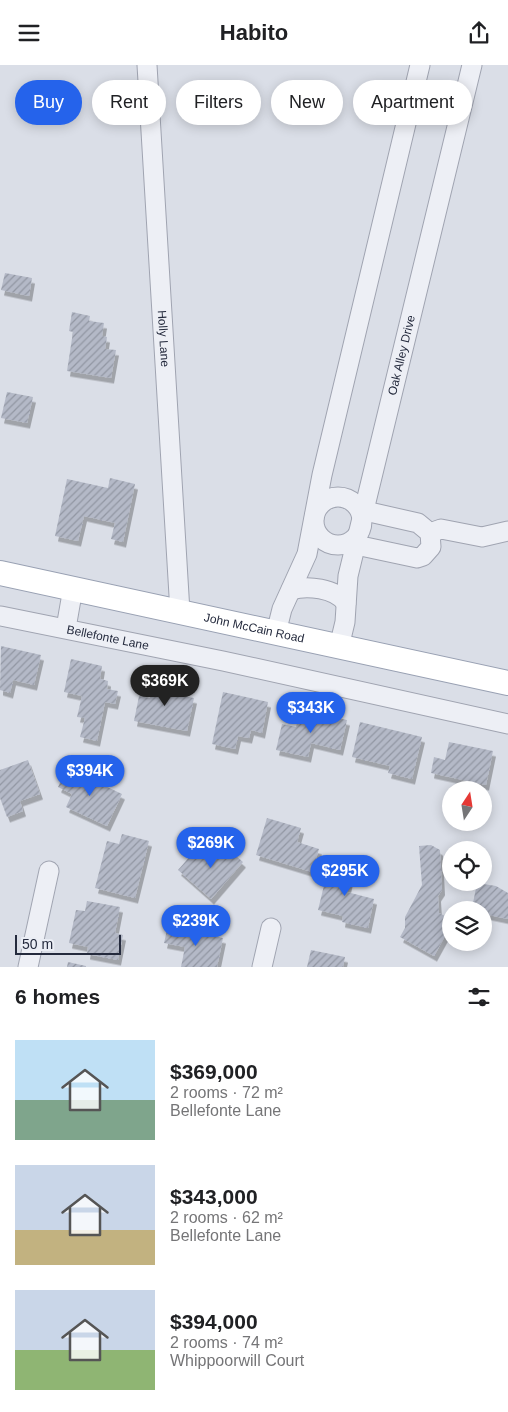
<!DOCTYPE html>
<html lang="en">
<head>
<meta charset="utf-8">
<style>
	:root { --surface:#fff; --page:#f2f2f2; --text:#202124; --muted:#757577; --accent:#2563eb }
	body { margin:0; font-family:Arial,sans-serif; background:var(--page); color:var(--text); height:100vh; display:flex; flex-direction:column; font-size:19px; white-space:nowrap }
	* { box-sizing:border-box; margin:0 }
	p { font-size:16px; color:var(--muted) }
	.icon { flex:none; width:28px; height:28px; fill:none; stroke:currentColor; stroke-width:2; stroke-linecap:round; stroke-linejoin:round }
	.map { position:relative; height:902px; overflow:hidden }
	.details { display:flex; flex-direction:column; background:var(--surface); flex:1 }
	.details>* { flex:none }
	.guide { position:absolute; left:15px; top:15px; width:479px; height:45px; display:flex; gap:10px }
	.needle { width:32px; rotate:12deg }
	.controls { position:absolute; left:442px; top:716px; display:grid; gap:10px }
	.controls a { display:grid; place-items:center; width:50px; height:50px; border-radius:50%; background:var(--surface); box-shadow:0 2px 12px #0003; font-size:25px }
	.scale { position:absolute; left:15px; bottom:12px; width:106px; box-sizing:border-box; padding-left:5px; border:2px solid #242a3d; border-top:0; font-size:14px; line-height:18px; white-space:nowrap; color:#242a3d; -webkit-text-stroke:4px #eaedf4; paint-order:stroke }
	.price { position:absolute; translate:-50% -42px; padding:0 11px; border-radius:18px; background:var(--accent); color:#fff; font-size:16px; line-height:32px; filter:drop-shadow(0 1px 2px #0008) }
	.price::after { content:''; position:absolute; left:50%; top:30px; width:15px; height:11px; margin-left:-8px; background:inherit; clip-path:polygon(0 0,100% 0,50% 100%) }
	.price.on { background:#222; color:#fff }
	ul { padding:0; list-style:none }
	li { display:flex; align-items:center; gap:15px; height:125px; padding:0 15px }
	li span { display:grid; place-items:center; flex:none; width:140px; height:100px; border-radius:0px; color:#555 }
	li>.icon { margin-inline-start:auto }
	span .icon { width:60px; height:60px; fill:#fffc; stroke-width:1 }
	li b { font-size:21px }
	h2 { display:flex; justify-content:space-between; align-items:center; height:60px; padding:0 15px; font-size:21px }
	.tag { padding:0 18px; border-radius:22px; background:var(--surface); box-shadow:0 2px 12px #0003; font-size:18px; line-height:45px }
	.tag.on { background:var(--accent); color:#fff }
	header { display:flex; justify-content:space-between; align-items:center; height:65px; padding:0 15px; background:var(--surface); font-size:22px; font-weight:700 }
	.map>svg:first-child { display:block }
	.building { fill:url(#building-hatch); filter:url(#shadow) }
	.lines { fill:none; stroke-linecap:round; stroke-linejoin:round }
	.minor-casing { stroke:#a0a4b1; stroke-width:21 }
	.major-casing { stroke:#99a1b3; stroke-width:26 }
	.minor { stroke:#edeff5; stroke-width:19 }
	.major { stroke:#fff; stroke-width:24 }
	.labels { text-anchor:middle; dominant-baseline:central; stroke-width:5; stroke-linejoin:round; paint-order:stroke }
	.street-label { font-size:12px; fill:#242a3d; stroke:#eaedf4 }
</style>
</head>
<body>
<header><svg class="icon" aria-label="menu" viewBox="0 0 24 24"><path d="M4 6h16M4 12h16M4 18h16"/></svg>Habito<svg class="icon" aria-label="share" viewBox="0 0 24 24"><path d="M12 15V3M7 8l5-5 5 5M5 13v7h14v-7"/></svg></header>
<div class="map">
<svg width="508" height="902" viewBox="0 0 508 902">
	<defs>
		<pattern id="building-hatch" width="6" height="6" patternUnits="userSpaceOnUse" patternTransform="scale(1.25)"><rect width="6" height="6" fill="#b4b9c7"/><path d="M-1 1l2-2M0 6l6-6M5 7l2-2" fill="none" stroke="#9297a3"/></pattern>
		<filter id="shadow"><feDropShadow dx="3" dy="5.5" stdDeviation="0" flood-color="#0004"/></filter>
	</defs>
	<rect width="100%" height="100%" fill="#dadee7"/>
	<!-- building -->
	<path class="building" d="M5,208l27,5 -3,18 -28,-6z
		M72,247l18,4 -1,5 15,2 -2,13 5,1 -2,12 11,1 -5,28 -44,-7 6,-39 -4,-1z
		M7,327l26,5 -6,26 -26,-5z
		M110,413l25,6 -12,58 -12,-3 4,-16 -31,-7 -6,25 -23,-5 12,-57 41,9z
		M1,581l40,9 -7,30 -21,-5 -3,13 -10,-3z
		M71,594l31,7 -2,13 8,2 -1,8 11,2 -3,13 -10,-2 -8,39 -17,-4 5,-19 -8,-1 5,-21 -18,-4z
		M154,612l18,4 -3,12 25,5 -7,33 -53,-10 5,-25 11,2z
		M223,627l45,10 -6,31 -11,-3 -2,8 -11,-2 -3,13 -23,-5z
		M300,645l47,10 -7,30 -29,-7 -3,14 -32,-7 6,-26 14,3z
		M360,657l62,15 -10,42 -24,-6 2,-7 -38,-9z
		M449,677l44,9 -7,34 -55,-12 3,-16 11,3z
		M28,695l12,34 -20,7 3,10 -16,6 -7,-19v-28z
		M67,703l55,26 -15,32 -41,-19 6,-13 -14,-7z
		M267,753l34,10 -4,14 22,7 -7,23 -56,-17z
		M122,769l27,7 -14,57 -40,-10 12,-47 12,3z
		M220,777l23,20 -32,37 -33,-29 20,-23 10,8z
		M431,780l9,5 2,40 -4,6 1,17 12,6v6l-17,31 -34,-19 5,-9v-11l17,-32 -3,-39z
		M330,796l23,6 -6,25 27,7 -6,29 -26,-6 1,-6 -25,-6z
		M477,818l19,3 12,7v26l-19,-4 -16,-12z
		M87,836l33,6 -5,26 8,2 -5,25 -31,-6 1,-7 -19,-4 7,-33 9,1z
		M168,861l55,12 -6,29h-36l4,-20 -21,-4z
		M311,885l34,7 -2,10h-36z
		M68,897l18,4v1h-19z"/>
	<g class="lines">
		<defs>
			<g id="minor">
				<path id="s1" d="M147,0l33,547"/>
				<circle cx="338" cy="456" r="24"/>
				<path d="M430,468l11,-4 41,8 26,-6"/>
				<path d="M356,480l61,13 6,-2 8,-9 -1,-14 -12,-10 -53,-12"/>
				<path d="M291,525c16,-5 44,-2 55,13"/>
				<path id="s2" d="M1,551l222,45 285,63"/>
				<path d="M66,563l7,-40"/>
				<path d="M276,568l6,-24 25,-55 15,-79 98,-410"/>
				<path id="s3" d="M339,582l6,-25 3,-46 124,-511"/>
				<path d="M28,902l21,-96"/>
				<path d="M262,902l9,-39"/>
			</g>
			<g id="major">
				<path id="s4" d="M0,508l508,110"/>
			</g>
		</defs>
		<!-- minor casing -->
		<use href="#minor" class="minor-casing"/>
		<!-- major casing -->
		<use href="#major" class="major-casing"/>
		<!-- minor -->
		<use href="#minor" class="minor"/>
		<!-- major -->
		<use href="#major" class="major"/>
	</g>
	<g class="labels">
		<!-- street labels -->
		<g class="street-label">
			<text stroke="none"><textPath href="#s1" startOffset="274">Holly Lane</textPath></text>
			<text stroke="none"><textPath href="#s3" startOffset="299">Oak Alley Drive</textPath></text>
			<text stroke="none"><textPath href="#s4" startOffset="260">John McCain Road</textPath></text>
			<text stroke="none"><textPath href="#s2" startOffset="109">Bellefonte Lane</textPath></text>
		</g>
	</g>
</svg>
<div class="controls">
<a><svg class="needle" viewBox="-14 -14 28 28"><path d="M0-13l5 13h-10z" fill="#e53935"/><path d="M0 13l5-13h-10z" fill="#757577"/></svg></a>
<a><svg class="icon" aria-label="locate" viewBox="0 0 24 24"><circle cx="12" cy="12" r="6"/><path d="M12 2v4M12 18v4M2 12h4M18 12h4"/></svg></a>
<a><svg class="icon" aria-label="layers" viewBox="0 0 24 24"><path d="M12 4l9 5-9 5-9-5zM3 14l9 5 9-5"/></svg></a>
</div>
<div class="scale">50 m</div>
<b class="price on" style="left:165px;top:642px">$369K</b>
<b class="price" style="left:311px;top:669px">$343K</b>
<b class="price" style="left:90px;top:732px">$394K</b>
<b class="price" style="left:211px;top:804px">$269K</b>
<b class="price" style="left:345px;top:832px">$295K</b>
<b class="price" style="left:196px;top:882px">$239K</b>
<div class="guide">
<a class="tag on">Buy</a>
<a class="tag">Rent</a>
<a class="tag">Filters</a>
<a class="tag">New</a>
<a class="tag">Apartment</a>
</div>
</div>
<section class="details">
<h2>6 homes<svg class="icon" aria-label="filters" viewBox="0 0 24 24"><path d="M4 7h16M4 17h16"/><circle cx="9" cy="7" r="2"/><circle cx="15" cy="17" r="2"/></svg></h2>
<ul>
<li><span style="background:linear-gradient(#bfe0f5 60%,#7fa58c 0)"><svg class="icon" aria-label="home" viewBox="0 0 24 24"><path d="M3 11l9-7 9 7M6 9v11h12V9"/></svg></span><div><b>$369,000</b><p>2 rooms · 72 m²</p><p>Bellefonte Lane</p></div></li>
<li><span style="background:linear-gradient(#c9d6e8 65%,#c2b280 0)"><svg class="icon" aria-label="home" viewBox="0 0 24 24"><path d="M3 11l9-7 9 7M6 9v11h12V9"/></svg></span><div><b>$343,000</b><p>2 rooms · 62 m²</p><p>Bellefonte Lane</p></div></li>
<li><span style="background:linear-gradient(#c9d6e8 60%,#8fb573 0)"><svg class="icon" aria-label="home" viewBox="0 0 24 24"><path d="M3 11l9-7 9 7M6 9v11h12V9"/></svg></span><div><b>$394,000</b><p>2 rooms · 74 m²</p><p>Whippoorwill Court</p></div></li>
</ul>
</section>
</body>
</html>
